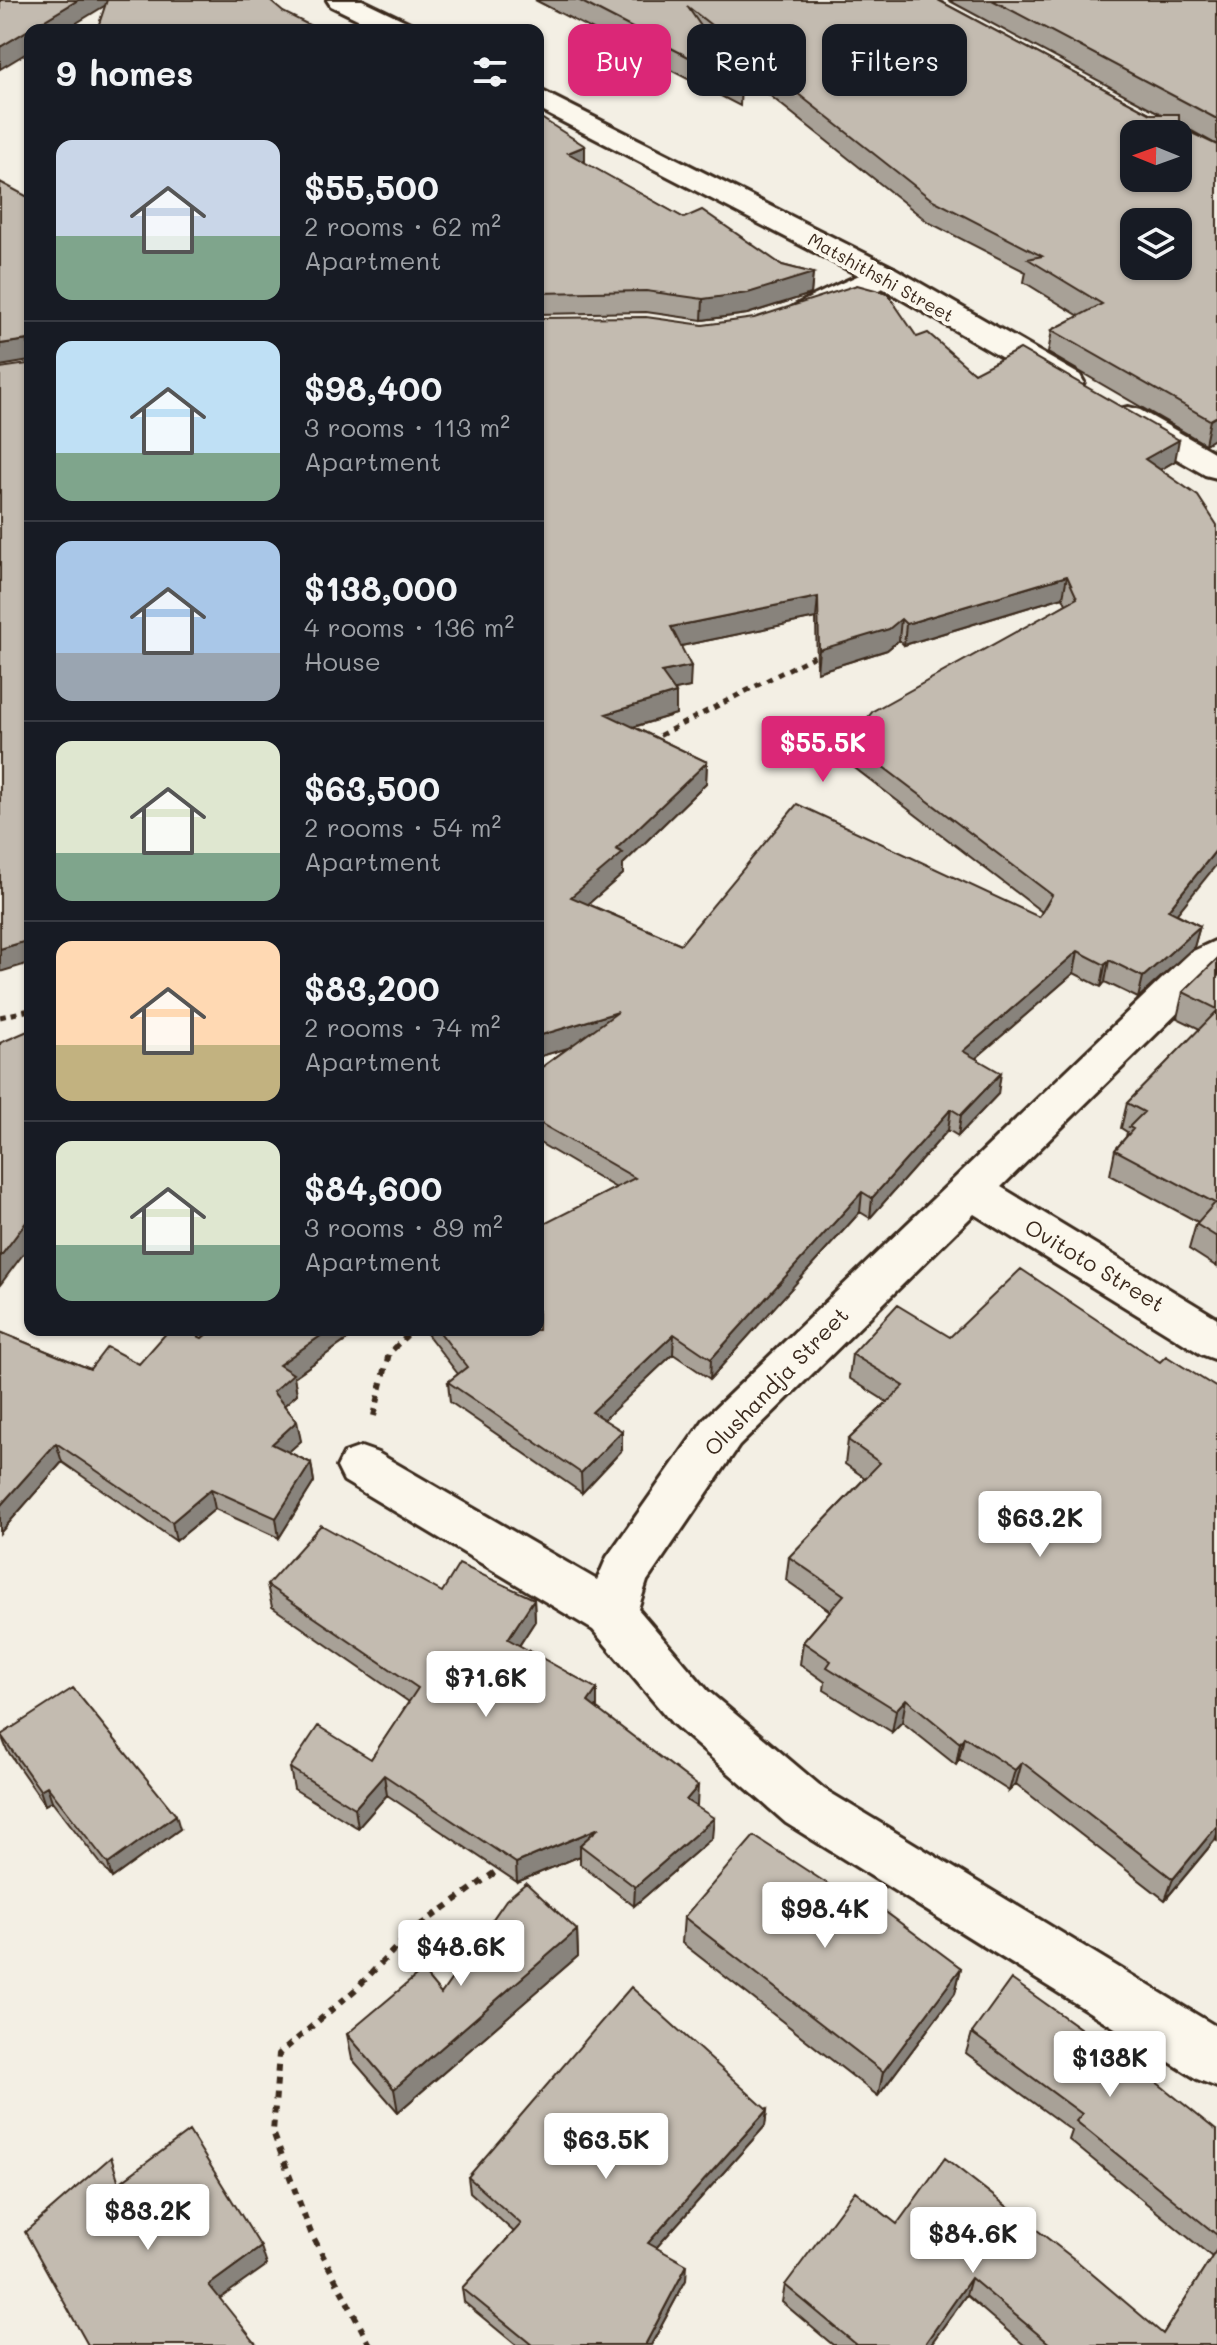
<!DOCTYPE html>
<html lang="en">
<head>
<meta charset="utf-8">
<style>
	:root { --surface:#171b24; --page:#20242c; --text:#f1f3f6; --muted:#9ea1a6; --line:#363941; --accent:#db2777 }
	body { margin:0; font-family:Mali,sans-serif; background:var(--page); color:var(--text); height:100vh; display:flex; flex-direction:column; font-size:30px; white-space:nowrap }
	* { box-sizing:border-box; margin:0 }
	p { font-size:26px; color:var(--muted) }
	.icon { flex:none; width:44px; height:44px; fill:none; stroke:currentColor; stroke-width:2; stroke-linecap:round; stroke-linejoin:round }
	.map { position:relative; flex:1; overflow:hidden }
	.panel { position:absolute; left:24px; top:24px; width:520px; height:1312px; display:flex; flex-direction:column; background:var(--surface); border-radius:16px; box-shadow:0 2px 6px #0004 }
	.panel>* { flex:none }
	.guide { position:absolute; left:568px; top:24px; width:528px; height:72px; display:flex; gap:16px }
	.needle { width:52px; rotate:271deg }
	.buttons { position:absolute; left:1120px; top:120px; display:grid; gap:16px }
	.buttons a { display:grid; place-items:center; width:72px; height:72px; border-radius:16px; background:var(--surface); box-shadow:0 2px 6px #0004; font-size:40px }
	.price { position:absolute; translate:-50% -68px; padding:0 18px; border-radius:8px; background:#fff; color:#222; font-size:26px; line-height:52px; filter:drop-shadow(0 2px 4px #0008) }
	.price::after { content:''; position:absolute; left:50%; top:48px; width:24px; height:18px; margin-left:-12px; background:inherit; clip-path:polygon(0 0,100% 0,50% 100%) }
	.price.active { background:var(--accent); color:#fff }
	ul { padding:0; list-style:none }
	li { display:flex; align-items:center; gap:24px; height:200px; padding:0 32px }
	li+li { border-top:2px solid var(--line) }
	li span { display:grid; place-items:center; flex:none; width:224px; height:160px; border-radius:16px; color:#555 }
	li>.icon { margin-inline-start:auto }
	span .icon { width:96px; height:96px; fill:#fffc; stroke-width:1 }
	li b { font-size:34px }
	h2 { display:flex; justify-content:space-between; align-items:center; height:96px; padding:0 32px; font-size:34px }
	.chip { padding:0 28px; border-radius:16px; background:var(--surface); box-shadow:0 2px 6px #0004; font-size:28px; line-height:72px }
	.chip.active { background:var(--accent); color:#fff }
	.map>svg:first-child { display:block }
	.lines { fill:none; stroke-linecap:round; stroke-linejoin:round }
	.minor-casing { stroke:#3b2a1e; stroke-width:6 }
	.major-casing { stroke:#3b2a1e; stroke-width:6 }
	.path-far1 { stroke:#3b2a1e; stroke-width:5; stroke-dasharray:6 6; stroke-linecap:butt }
	.path { stroke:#3b2a1e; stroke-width:6; stroke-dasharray:7 7; stroke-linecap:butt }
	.minor { fill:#fbf7ec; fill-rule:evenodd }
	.major { fill:#fbf7ec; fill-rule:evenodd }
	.wall { fill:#a8a197; stroke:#3b2a1e; stroke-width:2; fill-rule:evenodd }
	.shaded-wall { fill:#88837b; stroke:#3b2a1e; stroke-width:2 }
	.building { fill:#c3bbb0; stroke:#3b2a1e; stroke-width:2; fill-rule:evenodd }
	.labels { text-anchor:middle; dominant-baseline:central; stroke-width:8; stroke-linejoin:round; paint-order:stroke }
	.far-street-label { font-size:18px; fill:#3b2a1e; stroke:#fbf7ec }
	.street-label { font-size:22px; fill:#3b2a1e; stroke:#fbf7ec }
</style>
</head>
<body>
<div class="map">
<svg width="1217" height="2345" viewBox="0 0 1217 2345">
	<rect width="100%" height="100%" fill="#f3efe4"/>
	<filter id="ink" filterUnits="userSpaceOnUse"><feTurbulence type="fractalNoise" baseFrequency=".0125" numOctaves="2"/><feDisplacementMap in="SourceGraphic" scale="16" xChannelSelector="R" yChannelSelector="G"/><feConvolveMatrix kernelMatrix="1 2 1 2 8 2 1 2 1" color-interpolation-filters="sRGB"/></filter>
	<g filter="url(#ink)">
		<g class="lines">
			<defs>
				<path id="minor" d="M883,266l11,2 5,7 -5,7c-28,15 -67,43 -100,35l-5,-7c4,-6 82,-41 94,-44z
					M1217,940v34l-216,213 216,131v42l-16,-6 -227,-140 -235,232 -92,135 -9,28 70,82 116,98 393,238v60l-20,-8 -411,-256 -114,-100 -79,-93 -249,-149 -7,-14 7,-14 17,-6 17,6 219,127 10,-23 98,-139 484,-465z"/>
				<path id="major" d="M327,0h35l50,24 4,6h-36l-49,-24z
					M538,89l356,179 186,107 4,7 -4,7 -12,3 -12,-3 -184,-107 -334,-173z
					M1128,407l12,3 77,44v24l-12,-3 -89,-51 -5,-7 5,-7z"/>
			</defs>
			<!-- minor casing -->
			<use href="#minor" class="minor-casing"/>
			<!-- major casing -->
			<use href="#major" class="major-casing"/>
			<!-- path-far1 -->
			<path class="path-far1" d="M649,741l173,-89
				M0,1017l30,-7
				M394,1348l19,-18"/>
			<!-- path -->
			<path class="path" d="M374,1416l15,-63 7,-7
				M370,2345l-59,-112 -38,-101 6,-78 76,-64 57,-59 89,-63"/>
			<!-- minor -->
			<use href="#minor" class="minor"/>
			<!-- major -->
			<use href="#major" class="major"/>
		</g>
		<!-- wall -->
		<path class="wall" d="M535,0h403l213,114h10l-213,-114h269v145l-38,-21v3l38,18v292l-12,7 -157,-91 4,-23 27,-14 -55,-34 2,-10 -98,-50 -205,-164 18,26 -1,22z
			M538,116l47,47 99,55 98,47 31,8 -2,21 -64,20 -45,6 -56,-8 -108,2z
			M538,318l165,7 214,12 57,36 201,88 -15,9 17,444 23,12 -6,21 -56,51 -33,-16 -4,5 -27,-14 -98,85 22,36 -40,42 -10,-6 -78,88 -10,-6 -150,167 -37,-25 -69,65 18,31 -40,43 -132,-91 -2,-20 10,-8 -34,-44h114l14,-109 64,-33 -78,-46v-72l30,-22 -30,9zM1063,597l3,7 -217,137 -2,21 195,150 -3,5 -358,27 -93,-40 35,-30v-10l83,-81 1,-21 -73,-35 42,-13v-21l-1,-3 15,-3 -9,-41 135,-28 1,54 70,-22 12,-10 5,5z
			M1217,959v308l-28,-18 7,-25 2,-2 -88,-47 5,-25 11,-13 1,-5 -6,-4 6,-25 73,-74 -23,-11 6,-26z
			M212,1330h149l-67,47 3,17 -13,11 17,36 -13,11 23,11 3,19 -35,56 -64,-29 -39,32 -114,-79 -62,71v-201l90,37 49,-5 63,-26z
			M950,1337l210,25 57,26v453l-2,-1 -50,60 -149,-116 -7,7 -50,-32 -3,6 -54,-43 -10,10 -68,-42 1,-8 -25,-18 3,-22 27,-31 -44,-31 3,-23 76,-79 -20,-14 3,-24 39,-38 -38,-24 3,-24z
			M267,1585l175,7 92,7 1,22 -16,25 78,43v20l100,98 15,31 -78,68 -54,-42v-8l-63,26 -130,-87 -29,33 -64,-39 -4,-21 81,-9 38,-57 -137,-95z
			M1,1735l179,94 -68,49 -60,-77 -7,4 -38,-55z
			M854,1901l107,67 -6,25 -77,103 -196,-153 2,-26z
			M577,1930l1,26 -180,156 -46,-53 -5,-25 94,-40z
			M972,2033l245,98v214h-193l-58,-50 -36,50h-97l-51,-43 3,-17 112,-61 266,110 49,-77 -143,-117 3,-9 -106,-78z
			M767,2110l-2,16 -109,122 30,32 -35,65h-135l-52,-43 -2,-14 52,-56 -44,-40 -2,-15z"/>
		<!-- shaded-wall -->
		<path class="shaded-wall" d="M78,0h36l-49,30h-35v21l-30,18v-22z
			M585,146v21l-17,-14z
			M813,273l-2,21 -64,20 -45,6 1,-21z
			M28,340l2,21 -30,5v-22z
			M1217,416v21l-12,7 5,-24z
			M1179,440l-4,21 -34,20 4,-22z
			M1067,576l-4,21 -159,48 2,-21z
			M818,597l-2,21 -145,30v-21z
			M901,619l-2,21 -12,10 -70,22 2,-22z
			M691,666l-1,21 -29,6v-21z
			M676,693v21l-70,21v-21z
			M707,762l-1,21 -83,81v10l-51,44 -1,-21 45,-48z
			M1217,849v15l-54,67 5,-21z
			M1200,926l-6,21 -56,51 5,-21z
			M30,940v23l-30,9v-23z
			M1078,951l-4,22 -114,99 3,-21z
			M1109,960l-4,22 -4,5 4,-22z
			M618,1012v21l-80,24v-21z
			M1001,1073l-3,21 -40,42 3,-21z
			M951,1109l-3,21 -78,88 2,-20z
			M862,1192l-2,20 -150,167 1,-20z
			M30,1217v28l-30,40v-28z
			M329,1330h32l-67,47 3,17 -20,18 -4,-20 6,-27z
			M674,1334l-1,20 -81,77v-19z
			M297,1421l4,20 -26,23 -3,-20z
			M622,1431v19l-40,43 -1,-20z
			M56,1443l6,19 -62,71v-27z
			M311,1463l3,19 -35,56 -3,-20z
			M211,1489l4,20 -39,32 -4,-19z
			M534,1599l1,22 -26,40 -1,-22z
			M597,1689v21l-9,-8z
			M906,1699l-4,23 -10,10 4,-22z
			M964,1737l-5,22 -3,6 4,-22z
			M1022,1762l-6,22 -7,7 6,-21z
			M384,1775l3,20 -29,33 -3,-20z
			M47,1786l5,15 -7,4 -5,-15z
			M698,1786l-1,20 -12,14 1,-20z
			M176,1815l4,14 -68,49 -4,-14z
			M714,1818l-2,20 -78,68 1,-19z
			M1217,1826v8l-2,6 -50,60 8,-21z
			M599,1828l-19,17v11l-63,26 -1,-19z
			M577,1930l1,26 -180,156 -4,-23z
			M961,1968l-6,25 -77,103 5,-24z
			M767,2110l-2,16 -118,132 1,-15z
			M261,2247l6,18 -52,37 -6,-17z
			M687,2265l-1,15 -35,65h-6z
			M971,2278l-5,17 -36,50h-6z"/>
		<!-- building -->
		<path class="building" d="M0,0h78l-78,47z
			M107,0h162l14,12 36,18h-222z
			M578,0h360l213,114h28v13l38,18v271l-7,4 -158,-90 50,-26 -74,-45 14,-3 -111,-57 -244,-193 54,78zM1134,134h44v44h-44zM1134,222h44v44h-44z
			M992,0h225v119l-30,-16z
			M538,116l47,30 -17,7 116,65 18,-8 80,55 31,8 -65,20 -45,6 -57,-8 -108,2z
			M0,182l30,16v742l-30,9v-581l28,-4v-24l-28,4z
			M857,285l30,8 30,44 11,-4 46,40 46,-24 159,91 -34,19 53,37 19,29v324l-49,61 32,16 -57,51 -34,-17 -4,5 -27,-14 -115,100 38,22 -40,42 -10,-6 -79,89 -10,-6 -151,167 -37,-25 -82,78 30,19 -41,42 -133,-91 19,-15 -29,-37h100v-103l97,-49 -97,-56v-52l80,-58 -80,24v-718l108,-1 57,8 51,-7zM1067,576l10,22 -204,113 -24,30 203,154 -13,22 -242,-113 -116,140 -110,-47 52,-44 -7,-4 91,-87 -101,-48 70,-21 -15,-21 30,-6 -20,-39 147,-30 1,53 70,-21 12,-10 5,5z
			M1217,959v50l-34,-17z
			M1217,1011v226l-21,-13 19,-21 -100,-53 18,-21 -4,-2 15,-15 -17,-9z
			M30,1030v187l-30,40v-214z
			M1021,1269l139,93 6,-6 51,32v438l-44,53 -151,-117 -7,8 -51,-33 -4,6 -54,-44 -10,11 -69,-43 4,-6 -28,-19 41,-47 -55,-38 91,-94 -32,-23 56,-54 -52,-32 45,-49 53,32z
			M169,1330h16l17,8 10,-8h117l-50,35 14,9 -20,18 24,29 -25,23 39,19 -35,55 -65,-29 -39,33 -116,-79 -56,63v-174l90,37 17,-22 32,17z
			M321,1525l121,67 17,-28 75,35 -26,40 89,50 -9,13 110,84 -12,14 28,18 -79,69 -55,-42 19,-17 -83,35 -132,-88 -29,33 -65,-40 28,-42 53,33 47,-71 -151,-103z
			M73,1688l103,127 -68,49 -61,-78 -7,4 -39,-55z
			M754,1836l100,65 6,-8 101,75 -78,104 -199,-155z
			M526,1883l51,47 -183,159 -47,-55 75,-63 19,23 65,-94z
			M1011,1979l149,106 57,46v104l-141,-114 6,-7 -110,-81z
			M631,1987l136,123 -119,133 39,22 -42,80h-113l-70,-57 59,-64 -53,-47z
			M189,2131l72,116 -52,38 48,60h-169l-63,-113 86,-75 8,26z
			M945,2158l133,104 85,72 54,-85v96h-166l-80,-67 -47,67h-67l-72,-60 70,-94 42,33z"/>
	</g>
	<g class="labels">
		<!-- far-street labels -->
		<g class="far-street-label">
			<text transform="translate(881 277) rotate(29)">Matshithshi Street</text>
		</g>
		<!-- street labels -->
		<g class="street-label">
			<text transform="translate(1095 1265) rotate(31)">Ovitoto Street</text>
			<text transform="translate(776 1381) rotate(-46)">Olushandja Street</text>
		</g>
	</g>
</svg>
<div class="buttons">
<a><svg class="needle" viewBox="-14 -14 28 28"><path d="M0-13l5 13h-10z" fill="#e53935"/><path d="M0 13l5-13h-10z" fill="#9ea1a6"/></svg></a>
<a><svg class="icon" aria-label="layers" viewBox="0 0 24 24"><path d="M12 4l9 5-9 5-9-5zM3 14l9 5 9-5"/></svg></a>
</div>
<b class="price active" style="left:823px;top:784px">$55.5K</b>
<b class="price" style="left:1040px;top:1559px">$63.2K</b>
<b class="price" style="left:486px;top:1719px">$71.6K</b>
<b class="price" style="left:825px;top:1950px">$98.4K</b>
<b class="price" style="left:461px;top:1988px">$48.6K</b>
<b class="price" style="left:1110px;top:2099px">$138K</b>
<b class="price" style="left:606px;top:2181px">$63.5K</b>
<b class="price" style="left:148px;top:2252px">$83.2K</b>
<b class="price" style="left:973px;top:2275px">$84.6K</b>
<div class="guide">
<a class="chip active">Buy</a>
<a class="chip">Rent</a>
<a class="chip">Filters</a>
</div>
<section class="panel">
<h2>9 homes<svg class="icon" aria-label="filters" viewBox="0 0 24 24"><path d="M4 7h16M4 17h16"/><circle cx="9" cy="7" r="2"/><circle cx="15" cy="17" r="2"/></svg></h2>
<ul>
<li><span style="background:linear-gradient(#c9d6e8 60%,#7fa58c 0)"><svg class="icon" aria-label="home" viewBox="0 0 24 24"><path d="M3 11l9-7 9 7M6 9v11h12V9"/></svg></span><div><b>$55,500</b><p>2 rooms · 62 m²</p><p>Apartment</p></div></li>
<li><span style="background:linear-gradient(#bfe0f5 70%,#7fa58c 0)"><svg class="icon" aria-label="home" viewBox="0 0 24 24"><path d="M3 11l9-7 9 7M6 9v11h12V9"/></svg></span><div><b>$98,400</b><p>3 rooms · 113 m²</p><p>Apartment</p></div></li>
<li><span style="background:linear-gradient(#a9c7e8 70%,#9aa5b1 0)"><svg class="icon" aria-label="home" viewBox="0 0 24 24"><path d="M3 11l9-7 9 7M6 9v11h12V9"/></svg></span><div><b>$138,000</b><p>4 rooms · 136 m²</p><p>House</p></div></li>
<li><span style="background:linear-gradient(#dfe7d0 70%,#7fa58c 0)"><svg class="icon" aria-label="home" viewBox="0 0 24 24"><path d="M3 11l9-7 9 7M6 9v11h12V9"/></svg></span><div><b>$63,500</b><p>2 rooms · 54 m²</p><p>Apartment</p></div></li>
<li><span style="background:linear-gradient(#ffd9b3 65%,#c2b280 0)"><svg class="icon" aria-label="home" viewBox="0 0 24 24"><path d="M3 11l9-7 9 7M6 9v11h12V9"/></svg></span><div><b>$83,200</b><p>2 rooms · 74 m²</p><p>Apartment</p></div></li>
<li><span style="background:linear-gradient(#dfe7d0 65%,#7fa58c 0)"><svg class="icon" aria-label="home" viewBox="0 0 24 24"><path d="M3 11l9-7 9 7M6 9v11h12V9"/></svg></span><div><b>$84,600</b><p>3 rooms · 89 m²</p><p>Apartment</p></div></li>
</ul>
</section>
</div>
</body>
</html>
